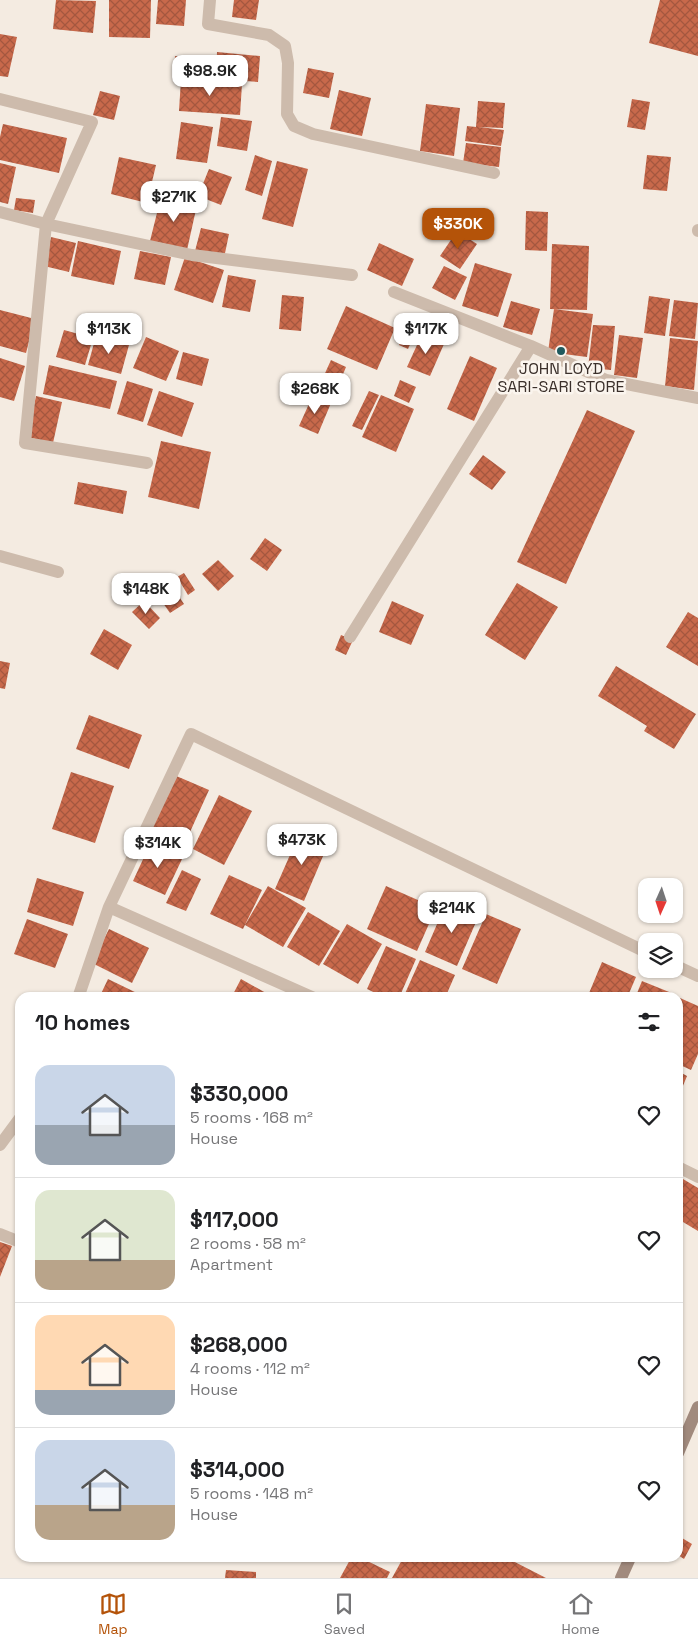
<!DOCTYPE html>
<html lang="en">
<head>
<meta charset="utf-8">
<style>
	:root { --surface:#fff; --page:#f6f6f6; --text:#202124; --muted:#757577; --line:#e0e0e0; --accent:#b45309 }
	body { margin:0; font-family:"Space Grotesk",sans-serif; background:var(--page); color:var(--text); height:100vh; display:flex; flex-direction:column; font-size:19px; white-space:nowrap }
	* { box-sizing:border-box; margin:0 }
	p { font-size:16px; color:var(--muted) }
	.icon { flex:none; width:28px; height:28px; fill:none; stroke:currentColor; stroke-width:2; stroke-linecap:round; stroke-linejoin:round }
	.map { position:relative; flex:1; overflow:hidden }
	.side { position:absolute; left:15px; top:992px; width:668px; height:570px; display:flex; flex-direction:column; background:var(--surface); border-radius:15px; box-shadow:0 1px 4px #0004 }
	.side>* { flex:none }
	.needle { width:32px; rotate:183deg }
	.fabs { position:absolute; left:638px; top:878px; display:grid; gap:10px }
	.fabs a { display:grid; place-items:center; width:45px; height:45px; border-radius:10px; background:var(--surface); box-shadow:0 1px 4px #0004; font-size:25px }
	.price { position:absolute; translate:-50% -42px; padding:0 11px; border-radius:10px; background:#fff; color:#222; font-size:16px; line-height:32px; filter:drop-shadow(0 1px 2px #0008) }
	.price::after { content:''; position:absolute; left:50%; top:30px; width:15px; height:11px; margin-left:-8px; background:inherit; clip-path:polygon(0 0,100% 0,50% 100%) }
	.price.current { background:var(--accent); color:#fff }
	ul { padding:0; list-style:none }
	li { display:flex; align-items:center; gap:15px; height:125px; padding:0 20px }
	li+li { border-top:1px solid var(--line) }
	li span { display:grid; place-items:center; flex:none; width:140px; height:100px; border-radius:15px; color:#555 }
	li>.icon { margin-inline-start:auto }
	span .icon { width:60px; height:60px; fill:#fffc; stroke-width:1 }
	li b { font-size:21px }
	h2 { display:flex; justify-content:space-between; align-items:center; height:60px; padding:0 20px; font-size:21px }
	.dock { display:flex; justify-content:space-around; align-items:center; height:70px; border-top:1px solid var(--line); background:var(--surface); font-size:14px; color:var(--muted) }
	.dock a { display:grid; justify-items:center; gap:2px }
	.dock .current { color:var(--accent) }
	.map>svg:first-child { display:block }
	.building { fill:url(#building-cross-hatch) }
	.lines { fill:none; stroke-linecap:round; stroke-linejoin:round }
	.street { stroke:#cdbbac; stroke-width:12 }
	.secondary { stroke:#a18a7d; stroke-width:12 }
	.poi-dot { fill:#1f5a5e; stroke:#fbf5ee; stroke-width:2 }
	.labels { text-anchor:middle; dominant-baseline:central; stroke-width:5; stroke-linejoin:round; paint-order:stroke }
	.poi-label { font-size:16px; fill:#3b302b; stroke:#fbf5ee }
</style>
</head>
<body>
<div class="map">
<svg width="698" height="1578" viewBox="0 0 698 1578">
	<defs>
		<pattern id="building-cross-hatch" width="8" height="8" patternUnits="userSpaceOnUse" patternTransform="scale(1.25)"><rect width="8" height="8" fill="#c8694b"/><path d="M0 0l8 8M0 8l8-8" fill="none" stroke="#a4573f"/></pattern>
	</defs>
	<rect width="100%" height="100%" fill="#f4ebe1"/>
	<!-- building -->
	<path class="building" d="M56,0l40,1 -3,32 -40,-4z
		M109,0h42l-1,38 -41,-1z
		M158,0h28l-2,26 -28,-2z
		M234,0h25l-3,20 -24,-3z
		M660,0h38v56l-49,-13z
		M0,34l17,3 -9,40 -8,-1z
		M217,52l43,4 -2,26 -42,-3z
		M175,56l27,3 -2,20 -26,-2z
		M308,68l26,5 -5,25 -26,-5z
		M181,79l61,5 -2,31 -61,-4z
		M339,90l32,8 -9,38 -32,-7z
		M100,91l20,5 -6,24 -21,-5z
		M632,99l18,3 -5,28 -18,-3z
		M478,101l27,2 -2,25 -24,-1 25,3 -3,16 -36,-5 2,-15 9,1z
		M426,104l34,4 -6,48 -34,-5z
		M221,117l31,4 -5,30 -30,-5z
		M181,122l32,5 -6,36 -31,-4z
		M3,124l64,14 -8,35 -59,-13v-23z
		M466,143l35,4 -2,20 -36,-4z
		M255,155l17,6 -10,35 -17,-6z
		M647,155l24,2 -4,34 -24,-2z
		M119,157l37,8 -9,38 -36,-9z
		M277,161l31,8 -15,58 -31,-8z
		M0,163l16,4 -8,37 -8,-2z
		M209,169l23,8 -11,28 -23,-9z
		M161,197l36,8 -10,45 -37,-9z
		M16,198l19,2 -2,13 -19,-3z
		M526,211l22,1 -1,39 -22,-1z
		M201,228l28,6 -5,24 -29,-7z
		M457,231l20,13 -17,25 -20,-13z
		M51,237l25,6 -7,29 -25,-6z
		M78,241l43,10 -7,34 -43,-9z
		M379,243l35,16 -12,27 -35,-16z
		M552,244l37,2 -2,64 -37,-1z
		M140,251l31,6 -6,28 -31,-6z
		M185,257l39,13 -11,33 -39,-13z
		M475,263l37,11 -14,43 -36,-11z
		M444,266l23,11 -12,23 -23,-12z
		M228,275l28,5 -6,32 -28,-5z
		M282,295l22,2 -3,34 -22,-2z
		M649,296l21,3 -5,37 -21,-3z
		M674,300l24,3 -3,36 -26,-3z
		M511,301l29,8 -8,26 -29,-8z
		M346,306l49,22 -18,42 -50,-21z
		M554,309l39,5 -6,43 -39,-5z
		M0,310l35,9 -9,34 -26,-7z
		M593,325l22,1 -4,44 -23,-2z
		M406,327l10,4 -8,18 -9,-4z
		M64,330l29,8 -8,27 -29,-8z
		M422,334l22,10 -14,32 -23,-9z
		M619,335l24,3 -6,40 -23,-3z
		M96,336l33,9 -8,29 -33,-9z
		M146,337l33,14 -13,30 -33,-13z
		M670,338l28,3 -4,49 -29,-4z
		M183,352l26,7 -7,27 -26,-7z
		M470,356l27,12 -23,53 -27,-12z
		M0,358l25,8 -11,35 -14,-4z
		M331,360l15,7 -9,22 -16,-7z
		M49,365l68,16 -7,28 -67,-15z
		M400,380l16,7 -7,16 -15,-7z
		M127,381l26,8 -10,33 -26,-8z
		M159,391l35,12 -12,34 -35,-12z
		M369,391l10,4 -17,35 -10,-4z
		M313,395l18,8 -13,31 -19,-8z
		M381,395l33,14 -18,43 -34,-15z
		M36,396l26,6 -9,41 -26,-6z
		M587,410l48,21 -69,153 -49,-22z
		M161,441l50,11 -12,57 -51,-12z
		M483,455l23,17 -14,18 -23,-16z
		M78,482l49,9 -4,23 -49,-10z
		M265,538l17,12 -15,21 -17,-12z
		M218,560l16,16 -16,15 -16,-17z
		M184,573l11,17 -7,5 -11,-18z
		M517,583l41,24 -33,53 -40,-25z
		M172,586l12,18 -14,9 -12,-17z
		M144,601l16,17 -11,11 -17,-17z
		M392,601l32,14 -13,30 -32,-13z
		M688,612l10,6v48l-32,-19z
		M104,629l28,16 -14,25 -28,-16z
		M341,635l12,5 -7,15 -11,-5z
		M0,661l10,2 -5,26 -5,-1z
		M616,666l80,48 -22,35 -30,-18 3,-5 -49,-30z
		M89,715l53,20 -13,34 -53,-20z
		M71,772l43,14 -19,57 -43,-14z
		M174,775l35,15 -24,53 -35,-15z
		M219,795l33,16 -28,54 -31,-16z
		M301,830l28,12 -25,59 -29,-12z
		M151,842l32,15 -18,38 -32,-14z
		M182,870l19,9 -15,32 -20,-8z
		M229,875l33,15 -19,39 -33,-15z
		M37,878l47,14 -11,34 -46,-14z
		M268,886l38,22 -23,39 -38,-22z
		M386,886l50,22 -19,43 -50,-22z
		M447,901l32,14 -22,51 -32,-14z
		M308,912l32,19 -21,35 -32,-19z
		M486,914l35,15 -24,55 -35,-15z
		M27,919l41,15 -13,34 -41,-14z
		M347,924l35,20 -24,40 -35,-20z
		M109,929l40,19 -17,35 -40,-20z
		M386,946l30,13 -17,39h-13l-19,-9z
		M420,960l35,15 -10,23h-42z
		M602,962l34,15 -9,21h-40z
		M108,979l33,16 -1,3h-41z
		M241,979l34,19h-44z
		M642,981l32,13 -1,4h-38z
		M680,998l18,8v48l-7,16 -13,-6v-59z
		M678,1071l9,5 -9,22z
		M678,1176l20,12v43l-20,-12z
		M0,1242l12,4 -12,31z
		M682,1538l10,6 -8,15 -6,-4v-9z
		M351,1558h10l29,14 -3,6h-47z
		M403,1558h104l39,20h-154z
		M226,1570l30,2v6h-31z"/>
	<g class="lines">
		<!-- street -->
		<path class="street" d="M210,0l-2,24 61,11 16,11 3,17 -1,51 7,12 19,8 181,39
			M0,99l92,23 -46,102 -21,219 122,20
			M0,212l46,12 146,31 160,20
			M698,230v1
			M394,292l137,54
			M0,556l58,16
			M350,637l181,-291 75,34 92,18
			M109,907l205,91
			M674,965l24,11
			M78,998l31,-91 82,-173 455,218
			M0,1145l20,-27
			M678,1167l20,10
			M0,1234l20,8"/>
		<!-- secondary -->
		<path class="secondary" d="M678,1453l20,-46
			M621,1578l9,-20"/>
	</g>
	<!-- markers -->
	<circle class="poi-dot" cx="561" cy="351" r="5"/>
	<g class="labels">
		<!-- poi labels -->
		<g class="poi-label">
			<text x="561" y="368">JOHN LOYD<tspan x="561" dy="18">SARI-SARI STORE</tspan></text>
		</g>
	</g>
</svg>
<div class="fabs">
<a><svg class="needle" viewBox="-14 -14 28 28"><path d="M0-13l5 13h-10z" fill="#e53935"/><path d="M0 13l5-13h-10z" fill="#757577"/></svg></a>
<a><svg class="icon" aria-label="layers" viewBox="0 0 24 24"><path d="M12 4l9 5-9 5-9-5zM3 14l9 5 9-5"/></svg></a>
</div>
<b class="price" style="left:210px;top:97px">$98.9K</b>
<b class="price" style="left:174px;top:223px">$271K</b>
<b class="price current" style="left:458px;top:250px">$330K</b>
<b class="price" style="left:109px;top:355px">$113K</b>
<b class="price" style="left:426px;top:355px">$117K</b>
<b class="price" style="left:315px;top:415px">$268K</b>
<b class="price" style="left:146px;top:615px">$148K</b>
<b class="price" style="left:302px;top:866px">$473K</b>
<b class="price" style="left:158px;top:869px">$314K</b>
<b class="price" style="left:452px;top:934px">$214K</b>
<section class="side">
<h2>10 homes<svg class="icon" aria-label="filters" viewBox="0 0 24 24"><path d="M4 7h16M4 17h16"/><circle cx="9" cy="7" r="2"/><circle cx="15" cy="17" r="2"/></svg></h2>
<ul>
<li><span style="background:linear-gradient(#c9d6e8 60%,#9aa5b1 0)"><svg class="icon" aria-label="home" viewBox="0 0 24 24"><path d="M3 11l9-7 9 7M6 9v11h12V9"/></svg></span><div><b>$330,000</b><p>5 rooms · 168 m²</p><p>House</p></div><svg class="icon" aria-label="heart" viewBox="0 0 24 24"><path d="M12 20l-8-8c-3-5 5-10 8-4 3-6 11-1 8 4z"/></svg></li>
<li><span style="background:linear-gradient(#dfe7d0 70%,#b9a48a 0)"><svg class="icon" aria-label="home" viewBox="0 0 24 24"><path d="M3 11l9-7 9 7M6 9v11h12V9"/></svg></span><div><b>$117,000</b><p>2 rooms · 58 m²</p><p>Apartment</p></div><svg class="icon" aria-label="heart" viewBox="0 0 24 24"><path d="M12 20l-8-8c-3-5 5-10 8-4 3-6 11-1 8 4z"/></svg></li>
<li><span style="background:linear-gradient(#ffd9b3 75%,#9aa5b1 0)"><svg class="icon" aria-label="home" viewBox="0 0 24 24"><path d="M3 11l9-7 9 7M6 9v11h12V9"/></svg></span><div><b>$268,000</b><p>4 rooms · 112 m²</p><p>House</p></div><svg class="icon" aria-label="heart" viewBox="0 0 24 24"><path d="M12 20l-8-8c-3-5 5-10 8-4 3-6 11-1 8 4z"/></svg></li>
<li><span style="background:linear-gradient(#c9d6e8 65%,#b9a48a 0)"><svg class="icon" aria-label="home" viewBox="0 0 24 24"><path d="M3 11l9-7 9 7M6 9v11h12V9"/></svg></span><div><b>$314,000</b><p>5 rooms · 148 m²</p><p>House</p></div><svg class="icon" aria-label="heart" viewBox="0 0 24 24"><path d="M12 20l-8-8c-3-5 5-10 8-4 3-6 11-1 8 4z"/></svg></li>
</ul>
</section>
</div>
<nav class="dock">
<a class="current"><svg class="icon" aria-label="map" viewBox="0 0 24 24"><path d="M3 6l6-2 6 2 6-2v14l-6 2-6-2-6 2zM9 4v14M15 6v14"/></svg>Map</a>
<a><svg class="icon" aria-label="saved" viewBox="0 0 24 24"><path d="M7 4h10v16l-5-4-5 4z"/></svg>Saved</a>
<a><svg class="icon" aria-label="home" viewBox="0 0 24 24"><path d="M3 11l9-7 9 7M6 9v11h12V9"/></svg>Home</a>
</nav>
</body>
</html>
